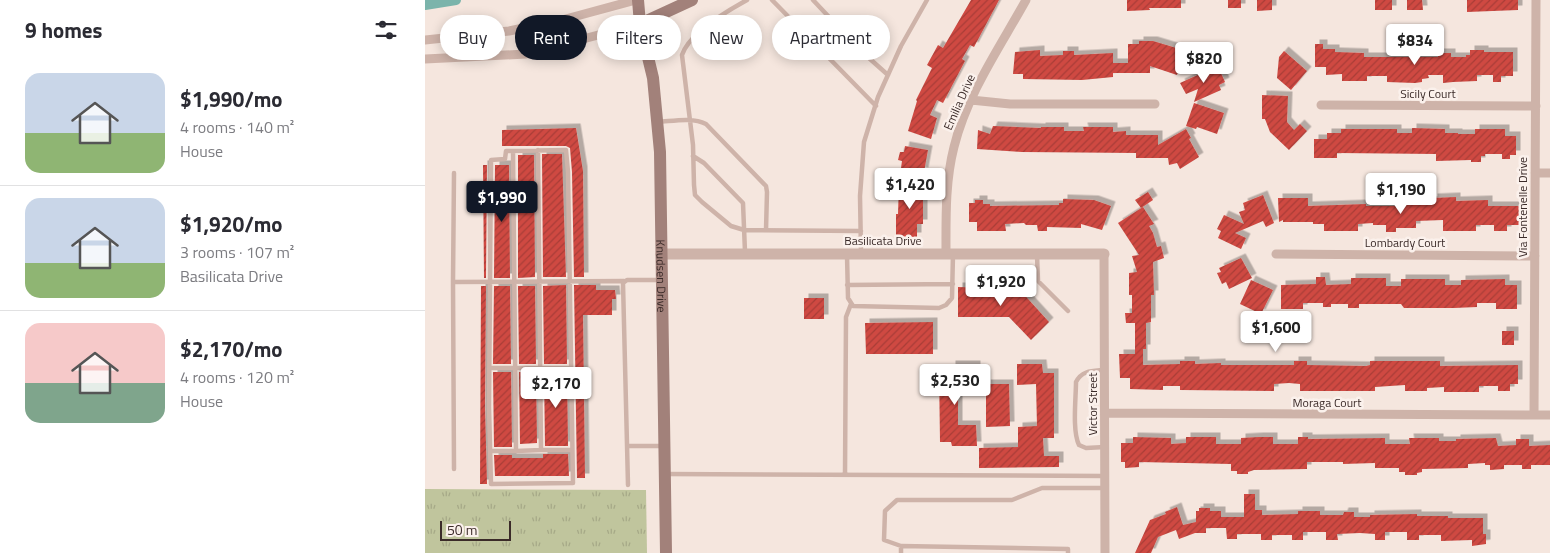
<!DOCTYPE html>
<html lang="en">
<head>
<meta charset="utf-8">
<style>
	:root { --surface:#fff; --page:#f7f7f7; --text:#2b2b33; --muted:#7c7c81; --line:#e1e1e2; --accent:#111827 }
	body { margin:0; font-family:"Titillium Web",sans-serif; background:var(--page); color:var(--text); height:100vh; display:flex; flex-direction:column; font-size:19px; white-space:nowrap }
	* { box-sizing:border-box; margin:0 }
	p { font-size:16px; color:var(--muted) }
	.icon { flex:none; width:28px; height:28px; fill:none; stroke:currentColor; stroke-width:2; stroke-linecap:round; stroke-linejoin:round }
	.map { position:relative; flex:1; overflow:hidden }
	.drawer { display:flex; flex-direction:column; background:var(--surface); width:425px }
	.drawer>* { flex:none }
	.hud { position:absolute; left:15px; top:15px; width:475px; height:45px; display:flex; gap:10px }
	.scale { position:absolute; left:15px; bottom:12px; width:71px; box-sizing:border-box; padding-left:5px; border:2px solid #3b2b29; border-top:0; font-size:14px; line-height:18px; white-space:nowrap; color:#3b2b29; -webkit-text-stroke:4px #fbf1ec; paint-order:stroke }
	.price { position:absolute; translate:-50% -42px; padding:0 11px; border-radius:5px; background:#fff; color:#222; font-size:16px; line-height:32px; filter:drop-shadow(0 1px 2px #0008) }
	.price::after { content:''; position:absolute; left:50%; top:30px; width:15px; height:11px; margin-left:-8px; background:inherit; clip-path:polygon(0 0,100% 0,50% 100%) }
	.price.selected { background:var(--accent); color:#fff }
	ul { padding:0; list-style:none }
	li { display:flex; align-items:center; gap:15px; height:125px; padding:0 25px }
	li+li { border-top:1px solid var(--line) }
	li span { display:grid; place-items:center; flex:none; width:140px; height:100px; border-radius:15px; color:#555 }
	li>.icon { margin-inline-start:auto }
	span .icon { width:60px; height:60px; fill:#fffc; stroke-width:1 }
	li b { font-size:21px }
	h2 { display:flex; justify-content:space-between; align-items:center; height:60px; padding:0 25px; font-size:21px }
	.chip { padding:0 18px; border-radius:22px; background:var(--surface); box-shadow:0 2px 12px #0003; font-size:18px; line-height:45px }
	.chip.selected { background:var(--accent); color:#fff }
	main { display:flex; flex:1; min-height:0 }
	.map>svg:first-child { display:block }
	.grass { fill:url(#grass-tufts) }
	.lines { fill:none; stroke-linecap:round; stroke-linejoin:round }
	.canal { stroke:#7bb4ab; stroke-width:10 }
	.building { fill:url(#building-hatch); filter:url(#shadow) }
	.service { stroke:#ceb3a9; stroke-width:4.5 }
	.minor { stroke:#ceb3a9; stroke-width:9 }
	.tertiary { stroke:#ceb3a9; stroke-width:11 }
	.secondary { stroke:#a2817a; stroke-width:12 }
	.labels { text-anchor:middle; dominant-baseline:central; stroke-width:5; stroke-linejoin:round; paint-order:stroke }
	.street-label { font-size:12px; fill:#3b2b29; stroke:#fbf1ec }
</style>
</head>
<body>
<main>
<section class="drawer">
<h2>9 homes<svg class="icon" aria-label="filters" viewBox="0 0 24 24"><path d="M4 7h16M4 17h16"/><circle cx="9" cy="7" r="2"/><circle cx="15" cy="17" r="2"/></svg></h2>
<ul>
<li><span style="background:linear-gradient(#c9d6e8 60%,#8fb573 0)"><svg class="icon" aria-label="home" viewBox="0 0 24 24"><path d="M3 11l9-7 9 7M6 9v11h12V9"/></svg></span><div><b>$1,990/mo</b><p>4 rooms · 140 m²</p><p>House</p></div></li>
<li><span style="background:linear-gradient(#c9d6e8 65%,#8fb573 0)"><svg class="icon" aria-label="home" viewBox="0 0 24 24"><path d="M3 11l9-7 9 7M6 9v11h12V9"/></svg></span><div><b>$1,920/mo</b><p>3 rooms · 107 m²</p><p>Basilicata Drive</p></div></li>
<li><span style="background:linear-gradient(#f6c9c9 60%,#7fa58c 0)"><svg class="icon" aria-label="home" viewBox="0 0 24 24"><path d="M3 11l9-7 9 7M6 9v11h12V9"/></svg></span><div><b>$2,170/mo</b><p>4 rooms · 120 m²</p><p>House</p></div></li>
</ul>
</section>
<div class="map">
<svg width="1125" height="553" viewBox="0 0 1125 553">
	<defs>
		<pattern id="grass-tufts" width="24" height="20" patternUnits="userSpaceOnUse" patternTransform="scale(1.25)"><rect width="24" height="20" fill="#c0c59d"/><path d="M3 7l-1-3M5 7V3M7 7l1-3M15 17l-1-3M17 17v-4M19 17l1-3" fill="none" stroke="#a6a987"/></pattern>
		<pattern id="building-hatch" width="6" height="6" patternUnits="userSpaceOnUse" patternTransform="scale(1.25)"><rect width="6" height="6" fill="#cf4942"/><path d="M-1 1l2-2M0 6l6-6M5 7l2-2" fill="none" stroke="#a93d37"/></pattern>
		<filter id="shadow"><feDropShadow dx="4.5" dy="-4.5" stdDeviation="0" flood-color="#0004"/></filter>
	</defs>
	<rect width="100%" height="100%" fill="#f5e6de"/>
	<!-- grass -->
	<path class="grass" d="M0,489l221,1 1,63h-222z"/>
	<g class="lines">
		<!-- canal -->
		<path class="canal" d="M0,5l31,-5"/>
	</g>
	<!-- building -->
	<path class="building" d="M546,0h28l-25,47 -4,-2 -8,14 3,2 -22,42 -6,-3 -7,15 7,3 -6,21 -23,-8 9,-30 -1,-1 16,-32 -5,-3 11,-20 5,3z
		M702,0h54v8h-32l1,2 -23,1z
		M803,0h13v8h-13z
		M832,0h15v10l-15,1z
		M950,0h17v10h-17z
		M982,0h15l1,10h-16z
		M1042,0h51v10l-51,2z
		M714,41h14l30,9 -5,13 3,1 -4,11 -27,-9v7h-37v4l-31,3 -59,-1v-5h-10l2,-22 25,-2v6l23,-1v-4h11v4l39,-2v10h15v-19h11z
		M890,44h8v5h12v3l29,1v4h74v-4h13v4h15v-2h4v-5h14v2h29v24h-12v6h-8v-7h-16v6l-24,1 -10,1v-8h-15l1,3 -7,1v3l-7,1 -28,-1v-6h-20v5h-25v-7l-16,1v-8h-11z
		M859,51l23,20 -16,19 -14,-12 2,-21z
		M786,69l2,5 7,-3 5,11 -6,3 2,5 -27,12 4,-13 -12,5 -6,-11z
		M837,95l26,1 -1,26 7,8 6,-6 7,7 -18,19 -19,-18 -5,-13h-3z
		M769,103l30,10 -7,21 -20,-7 -1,2 -10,-3z
		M568,126l48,2v-1h23v4h20l-1,-4h30v5l13,-1v4h32v10l28,-16 5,9 -2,1 10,18 -19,12 -3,-6 -8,2 -1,-7h-32v-5l-114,-1 -45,-3 1,-19 12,4z
		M151,128l7,43 1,106h-10l-2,-105 -2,-24 -4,-2h-64v-16z
		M987,128l33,1v4h13v1h17v-5h30v7h11v19h-6v4h-8v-5h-17v2h-4v6h-10v-2l-35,1v-7l-99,-1v5h-23v-19h13v-6h14v-4h56v4h15z
		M480,146l23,4 -4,22 -23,-4 1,-7 -4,-1 2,-8h4z
		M117,154h20l4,123h-23z
		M93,155h16l1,122 -17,1z
		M58,165h4l-1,113h-2z
		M70,165h14l1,113h-16z
		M474,184h24v40h-6v13h-21v-23h2z
		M723,192l5,8 -12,8 -6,-8z
		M838,195l11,28 -8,4 -3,-6 -28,12 11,5 -5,11 -23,-11 3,-7 -4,-2 7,-14 20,9 -5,-12 6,-2 -2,-7z
		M984,197h9v4h15v-3l23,-1v4l32,-1v6h31v19h-12v6h-13v-6h-18v6h-33v-11l-27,1v7h-20v4h-10v-7h-13v-2l-15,1v7h-34v-7h-11v-2h-30v-2l-4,2 -1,-24h30v8l58,-2v2h40l-1,-5h4z
		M638,199l31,1 17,6 -9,24 -21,-6v4l-34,-1v4h-9l-1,-6h-11l-2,-2 -19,1 1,7h-29v-9h-8v-19h6v-3h8v4h7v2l69,-1v-2h4z
		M718,207l11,17 -5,2 4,7 4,14 4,-1 3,12 -11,4 1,33h-3v27l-5,1v26h-3v16l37,-1v-3h15v3l26,-1v2h73v-4h13v4l59,1 4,-1v-4h70v5l78,-1v19h-8v7h-12v-5h-19v6h-35v-5l-17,1v3h-22v-6l-30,2v4h-75v-7l-11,-1 -15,1v7l-94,-1v-4h-17v4l-33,-1v-11h-10l-1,-24h16v-31h-9l-1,-10h7v-18h-3v-22l8,-1 -5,-16 7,-1 -21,-32z
		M816,258l11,20 -23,11 -3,-7 -4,2 -5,-11 4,-1 -2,-4z
		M891,277h9l1,8 25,-1v-6h35v8h15v-7h44v6h16v-5l44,-1v6h12v24h-21v-6h-19v4l-23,1h-50l-3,-4h-42v4h-11v-4h-17v3h-8v-4h-20v6h-22v-24l35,-1z
		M826,280l22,10 -12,24 -21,-10z
		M141,285l1,79h-23l-1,-78z
		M149,285h22v5h19l1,9h-4v16h-29l2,163h-8z
		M56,286h5l-1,121 2,77h-7z
		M69,286h16l1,78h-18z
		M93,286h17l1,78h-17z
		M533,287l61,2 30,33 -18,18 -22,-23h-51z
		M379,298h20v21h-20z
		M508,322v32h-67l-1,-31z
		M1077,331h12v14h-12z
		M592,364h25l1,9h11v65h-11l1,18h15v11l-80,1v-20l39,-1v-20l19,-1 -1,-42 -19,1z
		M526,365h25v21h-18v39h18l1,21h-25l-1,-4h-11l-1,-72h12z
		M68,372h18l1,75h-18z
		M94,372h17l1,71 -17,1z
		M119,372h23l1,74h-23z
		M561,384h23l1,42 -24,1z
		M708,437l38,1v6l15,-1v-6h30v7h25v-6l18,-1h14v7h25v-7h10v2l77,-1v6h25l-1,-6h30v3h17v-2l40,-1 2,8 18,-1v-6h13v7l21,-1v20h-19v4h-9v-4h-18v4l-14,1v-5h-5v-2l-17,1v4l-46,1v3l-5,1v2h-12v-3h-6v-4h-24v-5l-32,1v-2h-36v7l-53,1 -6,2v2h-11v-3h-6v-7l-92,-2v5l-14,1v-6h-4v-19h12z
		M118,454h25l1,22h-74l-1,-21h18v3h31z
		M819,494h11v16h7v5l36,-1v-3h22v4h23l1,-3h10v5h16v-2l47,-1v2h31v2h35v16h3v10l-14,2v-6l-31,1v-6h-22v5h-12v-8h-22v8h-10v-6l-15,-1 -23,1 1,6h-12v-8h-23v8h-11v-5h-20v5h-11v-6h-24v5h-10l-1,-11h-20v5h-11l-16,6 -3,-9 -18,7 -7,16h-16l15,-33 16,-6 -1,-2 12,-5 6,18 13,-3v-11h3v-3h11v3h11v6h23z"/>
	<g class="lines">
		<!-- service -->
		<path class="service" d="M322,0c-20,11 -58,33 -65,55l11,90 1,40 1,10 7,7 29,24 13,4 117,1
			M347,0l104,106
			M388,0l48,51 27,24
			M233,122c16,-1 34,-5 48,2l60,62 1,6 -1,38
			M141,150l2,22 5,311 -82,1 -2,-77 2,-247 14,-1 1,-8z
			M88,151l3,300 25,-1 -3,-300
			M268,156l11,7 39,40 2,49
			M29,173l-1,109 171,-1
			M436,252l-1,-56 4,-54 14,-45 23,-51 26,-46
			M422,255l1,43 5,8 86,2 7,-3 6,-7 1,-44
			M612,255l1,26 30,30
			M28,282l1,187
			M422,285l106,-1
			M64,368h82
			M679,370c-11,1 -22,0 -28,12 0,16 -4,49 3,63l7,3 19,-1
			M202,446h35
			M116,450h31
			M65,451h26
			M240,474l440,2
			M420,474l1,-157 5,-13
			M203,485l-5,-202 4,-3h33
			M476,546l-17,-6 1,-29 12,-11h115l30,-12h63
			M476,553v-7l167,3v4"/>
		<!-- minor -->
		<path class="minor" d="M0,40l84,-9 53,-11 74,-20
			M0,59l101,-5 114,-30
			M546,100l39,4h145
			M896,105l215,1
			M1110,173h15
			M521,254c0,-36 -1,-72 8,-107 13,-53 46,-100 72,-147
			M679,254l1,299
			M851,254l259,2
			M680,413l445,2
			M1109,415l2,-415"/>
		<!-- tertiary -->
		<path class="tertiary" d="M236,254h443"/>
		<!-- secondary -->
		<g class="secondary">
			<path id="s1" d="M213,0l2,24 13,54 7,74 6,401"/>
			<path d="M215,24l52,-24"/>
		</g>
	</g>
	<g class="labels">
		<!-- street labels -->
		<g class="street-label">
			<text x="1003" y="93">Sicily Court</text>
			<text transform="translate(534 102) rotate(-66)">Emilia Drive</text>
			<text transform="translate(1097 207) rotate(-90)">Via Fontenelle Drive</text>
			<text x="458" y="240">Basilicata Drive</text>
			<text x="980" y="242">Lombardy Court</text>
			<text stroke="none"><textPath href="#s1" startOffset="278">Knudsen Drive</textPath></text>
			<text x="902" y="402">Moraga Court</text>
			<text transform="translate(667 404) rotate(-90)">Victor Street</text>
		</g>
	</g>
</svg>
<div class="scale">50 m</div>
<b class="price" style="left:990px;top:66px">$834</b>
<b class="price" style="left:779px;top:84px">$820</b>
<b class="price" style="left:485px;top:210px">$1,420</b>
<b class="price" style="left:976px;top:215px">$1,190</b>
<b class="price selected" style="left:77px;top:223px">$1,990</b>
<b class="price" style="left:576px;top:307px">$1,920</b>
<b class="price" style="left:851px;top:353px">$1,600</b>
<b class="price" style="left:530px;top:406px">$2,530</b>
<b class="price" style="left:131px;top:409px">$2,170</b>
<div class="hud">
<a class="chip">Buy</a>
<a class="chip selected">Rent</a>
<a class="chip">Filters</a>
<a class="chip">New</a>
<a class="chip">Apartment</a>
</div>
</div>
</main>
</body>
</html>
